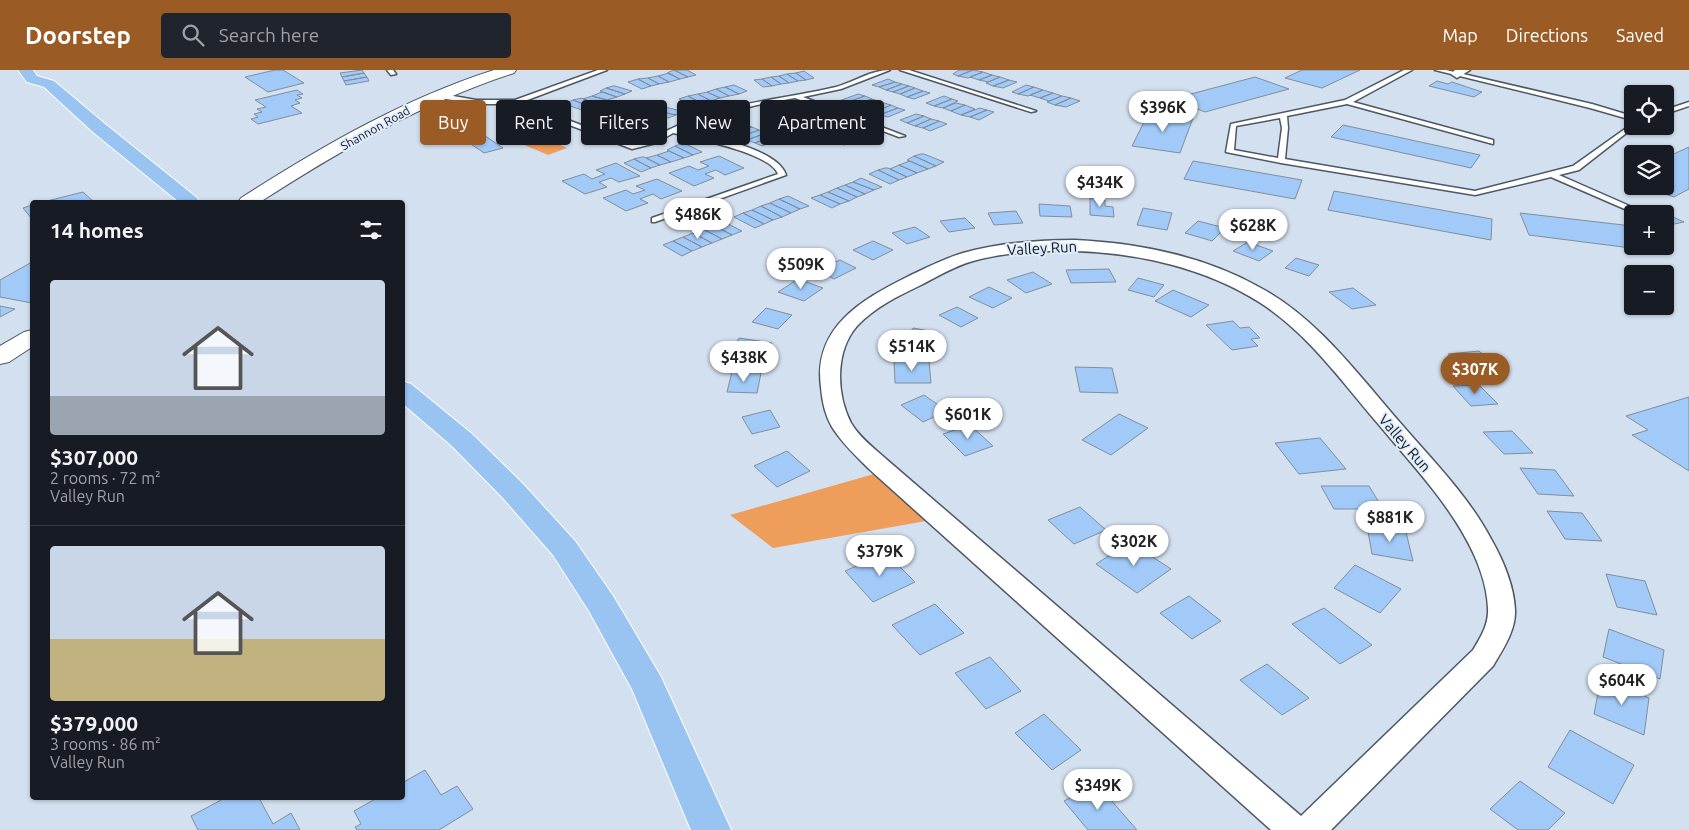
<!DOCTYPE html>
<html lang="en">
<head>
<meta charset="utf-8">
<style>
	:root { --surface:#171b24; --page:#20242c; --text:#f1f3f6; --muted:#9ea1a6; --line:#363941; --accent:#9b5b24 }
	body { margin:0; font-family:Ubuntu,sans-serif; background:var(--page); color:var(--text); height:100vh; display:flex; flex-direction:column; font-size:19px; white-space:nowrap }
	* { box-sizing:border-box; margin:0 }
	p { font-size:16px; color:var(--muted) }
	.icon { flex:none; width:28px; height:28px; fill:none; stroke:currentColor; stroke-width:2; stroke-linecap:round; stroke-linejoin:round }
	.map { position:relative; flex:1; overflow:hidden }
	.panel { position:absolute; left:30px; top:130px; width:375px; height:600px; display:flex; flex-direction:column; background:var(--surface); border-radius:5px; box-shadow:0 1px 4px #0004 }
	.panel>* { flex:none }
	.hud { position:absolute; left:420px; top:30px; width:475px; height:45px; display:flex; gap:10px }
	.fabs { position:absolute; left:1624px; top:15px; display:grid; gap:10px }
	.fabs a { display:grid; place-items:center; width:50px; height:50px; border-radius:5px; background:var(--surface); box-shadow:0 1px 4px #0004; font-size:25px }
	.price { position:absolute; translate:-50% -42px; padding:0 11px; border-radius:18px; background:#fff; color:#222; font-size:16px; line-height:32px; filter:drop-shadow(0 1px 2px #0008) }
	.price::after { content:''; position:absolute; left:50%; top:30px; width:15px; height:11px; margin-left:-8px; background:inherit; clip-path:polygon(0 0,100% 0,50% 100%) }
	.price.current { background:var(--accent); color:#fff }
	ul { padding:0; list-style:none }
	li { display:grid; align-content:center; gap:10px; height:265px; padding:0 20px }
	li+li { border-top:1px solid var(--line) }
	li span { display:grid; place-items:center; height:155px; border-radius:5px; color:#555 }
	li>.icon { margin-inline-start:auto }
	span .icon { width:90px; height:90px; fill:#fffc; stroke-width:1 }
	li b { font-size:21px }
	h2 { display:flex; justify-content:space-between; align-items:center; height:60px; padding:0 20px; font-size:21px }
	.pill { padding:0 18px; border-radius:5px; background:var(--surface); box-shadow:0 1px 4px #0004; font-size:18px; line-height:45px }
	.pill.current { background:var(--accent); color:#fff }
	header { display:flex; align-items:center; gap:30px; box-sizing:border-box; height:70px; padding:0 25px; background:var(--accent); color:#fff }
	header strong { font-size:24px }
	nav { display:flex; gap:28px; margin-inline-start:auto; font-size:18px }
	.search { width:350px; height:45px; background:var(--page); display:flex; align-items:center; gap:12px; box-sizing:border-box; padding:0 18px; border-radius:5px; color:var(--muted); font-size:19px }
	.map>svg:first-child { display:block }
	.green { fill:#ef9d5b }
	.building { fill:#a2caf8; stroke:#818d9a }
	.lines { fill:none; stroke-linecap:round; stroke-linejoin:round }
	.lane-casing { stroke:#4d5864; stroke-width:3 }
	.street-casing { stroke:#4d5864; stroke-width:3 }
	.secondary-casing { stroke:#4d5864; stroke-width:2 }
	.primary-casing { stroke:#fff; stroke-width:2 }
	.lane { fill:#fff; fill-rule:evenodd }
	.street { fill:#fff; fill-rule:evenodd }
	.secondary { fill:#fff; fill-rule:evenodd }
	.primary { fill:#99c3f1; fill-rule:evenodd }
	.labels { text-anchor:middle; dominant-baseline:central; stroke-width:4; stroke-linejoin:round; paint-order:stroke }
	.far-street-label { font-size:12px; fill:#13171d; stroke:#e0edfc }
	.street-label { font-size:15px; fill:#13171d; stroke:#e0edfc }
</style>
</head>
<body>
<header>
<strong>Doorstep</strong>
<div class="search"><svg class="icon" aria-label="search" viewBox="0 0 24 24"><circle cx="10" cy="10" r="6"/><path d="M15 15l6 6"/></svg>Search here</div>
<nav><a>Map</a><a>Directions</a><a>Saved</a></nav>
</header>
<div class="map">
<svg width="1689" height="760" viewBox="0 0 1689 760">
	<rect width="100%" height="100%" fill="#d3e0ef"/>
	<!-- green -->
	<path class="green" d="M542,67l25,11 -19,7 -26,-11z
		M874,404l52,47 -153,27 -43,-33z"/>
	<!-- building -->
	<path class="building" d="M275,0h8l21,13 -36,9 -23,-15z
		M362,0l2,3 -22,4 -2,-4z
		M674,0h13l9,5 -8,2z
		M674,0l14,7 -8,2 -13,-6z
		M959,0h14l-15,6 -5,-2z
		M973,0l10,2 -15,6 -10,-2z
		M1302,0h58l-38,18 -37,-10z
		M804,1l10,7 -8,2 -10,-7z
		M983,2l9,3 -13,5 -9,-3z
		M364,3l3,4 -23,4 -2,-4z
		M669,3l11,6 -11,3 -11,-6z
		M796,3l10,7 -8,1 -11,-7z
		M787,4l11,7 -9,2 -10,-7z
		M992,5l8,2 -12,5 -9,-2z
		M658,6l11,6 -10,2 -11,-6z
		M779,6l10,7 -8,1 -10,-7z
		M367,7l2,4 -23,4 -2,-4z
		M771,7l10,7 -9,2 -10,-7z
		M1000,7l9,3 -16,6 -7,-3z
		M1255,7l34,12 -84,23 -33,-13z
		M647,8h1l11,6 -8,2 -13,-7z
		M638,9l13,7 -9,3 -14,-7z
		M762,9l10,7 -9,1 -9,-7z
		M888,9l7,3 -16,5 -7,-2z
		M1009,10l8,2 -14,6 -10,-2z
		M1437,11l11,3 4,-2 30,10 -8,5 -45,-11z
		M895,12l7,2 -16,6 -7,-3z
		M902,14l7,2 -16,6 -7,-2z
		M734,15l13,6 -8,3 -14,-7z
		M1026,15l8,2 -16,7 -6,-2z
		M613,16h2l17,5 -7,3 -19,-6z
		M909,16l6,2 -15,6 -7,-2z
		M725,17l14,7 -10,2 -13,-7z
		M1034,17l9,3 -15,6 -10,-2z
		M606,18l19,6 -8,3 -17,-6z
		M915,18l8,3 -16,6 -7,-3z
		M716,19l13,7 -9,2 -13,-6z
		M297,20l6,4 -6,1 5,3 -7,2 5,3 -9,3 11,7 -44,11 -7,-5 7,-2 -4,-3 8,-2 -5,-3 9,-2 -11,-7z
		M1043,20l10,3 -13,5 -10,-3z
		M923,21l7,2 -16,6 -7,-2z
		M602,22l15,5 -10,3 -15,-4z
		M707,22l13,6 -9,3 -13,-7z
		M1053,23l9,3 -13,5 -9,-3z
		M698,24l13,7 -10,2 -13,-7z
		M858,24l7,2 -20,7 -6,-2z
		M592,26l15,4 -9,4 -15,-5z
		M688,26l13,7 -9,3 -13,-7z
		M865,26l7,3 -17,6 -10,-2z
		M944,26l8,3 -18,7 -8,-3z
		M1062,26l9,2 -16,7 -8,-3z
		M582,28l1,1 15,5 -7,3 -18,-7z
		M1071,28l9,3 -14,6 -11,-2z
		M872,29l9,3 -15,5 -9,-3z
		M952,29l6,2 -15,7 -9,-2z
		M573,30l18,7 -9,3 -18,-6z
		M881,32l10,3 -15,6 -10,-4z
		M956,33l9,2 -14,6 -8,-3z
		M891,35l7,3 -19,7 -6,-2z
		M965,35l10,4 -14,6 -10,-4z
		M660,36l22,5 -6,4 -23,-5z
		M781,38l7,3 -17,6 -7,-3z
		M898,38l7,2 -17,7 -9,-2z
		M980,38l7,2 -17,7 -9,-2z
		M653,40l23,5 -8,3 -21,-5z
		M987,40l7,2 -15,8 -9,-3z
		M788,41l7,2 -18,7 -6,-3z
		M1149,42l44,6 -13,35 -48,-7z
		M647,43l19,4 -7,4 -19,-4z
		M795,43l7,3 -17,6 -8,-2z
		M453,44l50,34 -19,5 -41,-28 -2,1 -3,-2 3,-1 -7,-4z
		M916,44l8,2 -17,7 -7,-3z
		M802,46l8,2 -18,7 -7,-3z
		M924,46l7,3 -16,7 -8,-3z
		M640,47l19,4 -9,5 -18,-4z
		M931,49l8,2 -16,7 -8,-2z
		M939,51l8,3 -17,7 -7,-3z
		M632,52l21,4 -2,1 3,1 -5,3 -24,-6z
		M738,52l7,3 -18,7 -7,-3z
		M818,52l7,2 -18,7 -7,-3z
		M825,54l7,3 -18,7 -7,-3z
		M625,55l24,6 -9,3 -21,-5z
		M745,55l7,2 -19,7 -6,-2z
		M1343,55l137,30 -9,13 -140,-31z
		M752,57l7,3 -19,7 -7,-3z
		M832,57l8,3 -19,7 -7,-3z
		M759,60l7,3 -19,7 -7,-3z
		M840,60l7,2 -18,7 -8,-2z
		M847,62l7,3 -18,7 -7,-3z
		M766,63l7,3 -18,7 -8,-3z
		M854,65l8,3 -18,7 -8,-3z
		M773,66l7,2 -18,8 -7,-3z
		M683,73l3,1 16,8 -9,3 -18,-9z
		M675,76l18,9 -9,3 -17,-8z
		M1689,77v42l-15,8 -32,-11h23v-28z
		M669,81l15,7 -13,4 -14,-7z
		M921,84h3l20,8 -8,4 -22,-10z
		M657,85l14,7 -11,3 -14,-7z
		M719,86l25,12 -19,7 -9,-5 -11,4 9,4 -20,8 -25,-13 20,-7 9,4 11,-4 -9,-4z
		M914,86l22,10 -8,3 -21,-9z
		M642,87h2l16,8 -9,3 -17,-9z
		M634,89l17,9 -10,4 -17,-9z
		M910,91l18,8 -11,4 -18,-8z
		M1193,91l109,19 -7,19 -111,-20z
		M616,93l24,13 -21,6 -8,-4 -12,4 8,5 -22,7 -23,-13 22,-7 8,5 13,-5 -9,-4z
		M899,95l18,8 -10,4 -17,-8z
		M885,98h3l19,9 -8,3 -21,-10z
		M878,100l21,10 -9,4 -21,-10z
		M861,108l21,9 -8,3 -21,-8z
		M657,109l25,12 -21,8 -8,-5 -13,5 8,4 -22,8 -23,-13 23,-8 7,4 12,-4 -9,-4z
		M853,112l21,8 -9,4 -20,-9z
		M845,115l20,9 -8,3 -20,-9z
		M837,118l20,9 -8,4 -21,-9z
		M1334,121l158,28 -1,21 -163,-30z
		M83,122l11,10h-51z
		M828,122l21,9 -9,3 -20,-9z
		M820,125l20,9 -8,4 -21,-10z
		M788,126l21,10 -9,3 -21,-10z
		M1090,128l15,2v6l8,1 1,10 -24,-2z
		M779,129l21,10 -9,4 -21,-10z
		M770,133l21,10 -9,4 -21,-11z
		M1039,134l31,2 2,11 -32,-1z
		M32,135v14l-9,-11z
		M761,136l21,11 -9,3 -21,-10z
		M1143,138l29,5 -5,17 -30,-5z
		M752,140l21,10 -9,4 -21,-11z
		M1016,141l7,12 -29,2 -6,-12z
		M1662,142l22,10 -15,3 -4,-2v-9h-10z
		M743,143l21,11 -9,4 -21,-11z
		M1520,143l112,13v20h27l3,6 -133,-17z
		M965,148l10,10 -26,4 -9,-11z
		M722,151l20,10 -10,4 -19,-10z
		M1198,151l27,7 -13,13 -27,-8z
		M713,155l19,10 -10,4 -19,-10z
		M915,157l15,10 -23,7 -15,-11z
		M703,159l19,10 -10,4 -19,-10z
		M693,163l19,10 -10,4 -19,-10z
		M683,167l19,10 -10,4 -19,-10z
		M673,171l19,10 -10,5 -19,-11z
		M873,171l20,9 -20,10 -20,-10z
		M1248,172l25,9 -14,10 -26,-10z
		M1296,188l23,7 -10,11 -24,-8z
		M840,190l16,8 -22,11 -17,-9z
		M32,192v41l-32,-6v-17z
		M1109,199l7,13 -45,1 -5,-13z
		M1033,202l19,12 -26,9 -19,-13z
		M1138,208l26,7 -10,12 -26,-7z
		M798,209l25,9 -19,13 -26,-9z
		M989,217l23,11 -19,10 -24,-11z
		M1353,218l23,17 -24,4 -23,-17z
		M1173,220l36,15 -18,12 -36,-16z
		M0,236l15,3 -15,8z
		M957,237l21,11 -17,9 -22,-12z
		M766,238l26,7 -14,14 -26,-7z
		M1233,251l7,7 9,-1 11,11 -9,1 7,7 -26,4 -26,-25z
		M913,258l27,5 -11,16 -26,-5z
		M739,268l33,5 -10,19 -34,-5z
		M1479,281l20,18 -32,3 -19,-18z
		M894,291h35l2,22h-36z
		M1075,297l37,1 6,25 -38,-1z
		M732,302l29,1 -4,20 -30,-1z
		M1479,315l19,19 -27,2 -18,-20z
		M924,325l23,16 -24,11 -22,-17z
		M1689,327v74l-57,-36 16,-5 -22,-14z
		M770,340l10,17 -28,7 -10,-17z
		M1119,344l29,14 -37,27 -29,-15z
		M970,355l23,21 -28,10 -22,-22z
		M1512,361l21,22 -29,1 -21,-22z
		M1320,368l26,31 -47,5 -24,-31z
		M787,381l23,20 -33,16 -23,-21z
		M1520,398l35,2 19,26 -36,-2z
		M1321,416h48l14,23h-49z
		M1080,437l26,23 -32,14 -26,-24z
		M1547,441l35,2 20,28 -37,-2z
		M1367,456l39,6 7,29 -41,-7z
		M1130,472l41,27 -34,24 -41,-29z
		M886,483l29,29 -42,20 -28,-31z
		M1355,495l46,24 -21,24 -46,-25z
		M1606,504l39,7 12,34 -40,-8z
		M1189,526l32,25 -29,18 -32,-26z
		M935,534l29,29 -44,22 -28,-30z
		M1324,538l48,37 -32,19 -48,-40z
		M1609,559l55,21 -4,29 -57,-22z
		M990,587l31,34 -35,18 -31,-36z
		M1267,594l42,34 -27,17 -42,-35z
		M1601,608l48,20 -5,37 -50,-21z
		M1044,644l37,36 -29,20 -37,-37z
		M1570,660l64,35 -21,39 -65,-37z
		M425,700l16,25 16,-9 16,23 -34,21h-82l-2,-3 6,-3 -7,-13 23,-13h25v-15z
		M1520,711l45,32 -17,17h-30l-28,-21z
		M1097,714l40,46h-49l-24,-29z
		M225,728h34l14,26 18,-11 9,17h-102l-7,-14z"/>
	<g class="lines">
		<defs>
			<path id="lane" d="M387,0h6l3,4 -5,1z
				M598,0h9l-85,32 110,43c27,-8 50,-24 78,-32 41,-12 84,-16 126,-26 18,-5 35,-17 54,-17l-49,19 -38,8 102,39 -6,1 -104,-39 -38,7 -45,11 -33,14c26,6 98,17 107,45l-131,47h-3v-4l126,-44c-7,-21 -84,-36 -105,-41l-17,10 -24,6 -117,-45h-39l-30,-5 -13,-4 3,-2 40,7h39z
				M900,0h9l127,41 -5,1z
				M1404,0h8l-59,32 140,38v4l-146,-40 -60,12 1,12 -3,31 190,32 98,-25 59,-42 2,3 -55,43 -20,5 82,36 -7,2 -83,-36 -76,18 -194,-32 -55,-11 5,-28 114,-24zM1280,48l2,10 -4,30 -44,-8 2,-24z
				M1435,0h11l146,34 40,12v4l-42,-12z
				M423,29l15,3 36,15 -5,1 -34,-13 -14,-3v-2z
				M1689,32v4l-24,8v-4z"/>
			<path id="street" d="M1455,0h15l-13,8 -6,-4z
				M1075,170c62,3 128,16 182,46 60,31 102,90 146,140 31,36 66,71 88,113 12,21 23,47 24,71 1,20 -12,39 -22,56l-162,164h-60l-402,-361c-13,-13 -27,-26 -37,-42 -7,-12 -10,-27 -11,-40 -8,-59 40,-87 86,-110 19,-9 36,-18 56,-24 36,-10 75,-13 112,-13zM1075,181c64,2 130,17 184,51 48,30 84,81 121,124 29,35 63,71 85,111 12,21 22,47 23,71 1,16 -7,29 -15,42l-172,166 -415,-357c-12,-11 -27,-22 -35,-36 -15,-29 -16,-72 6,-97 18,-19 41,-30 64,-41 17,-9 34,-19 52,-24 33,-9 68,-11 102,-10z"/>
			<path id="secondary" d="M494,0h22l-2,3c-92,30 -173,77 -254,129h-22l3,-4c80,-51 162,-99 253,-128z
				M32,260v17l-23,15 -9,2v-18l24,-14z"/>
			<path id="primary" d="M18,0h15l4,6 17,5 51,43 92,74 2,4h-20l-86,-70 -49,-45 -17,-5z
				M402,311l9,3 61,50 51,50 52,57 38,55 48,81 70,153h-40l-59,-141 -43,-78 -36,-56 -50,-57 -51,-52 -50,-43z"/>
		</defs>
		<!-- lane casing -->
		<use href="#lane" class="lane-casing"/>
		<!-- street casing -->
		<use href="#street" class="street-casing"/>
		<!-- secondary casing -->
		<use href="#secondary" class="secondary-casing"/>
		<!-- primary casing -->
		<use href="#primary" class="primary-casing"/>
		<!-- lane -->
		<use href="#lane" class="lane"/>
		<!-- street -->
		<use href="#street" class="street"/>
		<!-- secondary -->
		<use href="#secondary" class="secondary"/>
		<!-- primary -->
		<use href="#primary" class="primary"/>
	</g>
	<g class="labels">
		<!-- far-street labels -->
		<g class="far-street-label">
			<text transform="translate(375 58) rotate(-29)">Shannon Road</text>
		</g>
		<!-- street labels -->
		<g class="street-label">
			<text transform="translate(1042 178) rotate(-3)">Valley Run</text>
			<text transform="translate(1405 373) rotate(49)">Valley Run</text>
		</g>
	</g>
</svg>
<div class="fabs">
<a><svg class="icon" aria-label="locate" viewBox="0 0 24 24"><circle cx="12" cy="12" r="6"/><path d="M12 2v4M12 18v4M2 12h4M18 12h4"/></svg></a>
<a><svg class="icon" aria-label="layers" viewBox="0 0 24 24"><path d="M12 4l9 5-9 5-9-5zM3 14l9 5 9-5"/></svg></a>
<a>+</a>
<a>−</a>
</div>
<b class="price" style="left:1163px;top:63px">$396K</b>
<b class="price" style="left:1100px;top:138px">$434K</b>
<b class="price" style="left:698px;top:170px">$486K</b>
<b class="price" style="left:1253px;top:181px">$628K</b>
<b class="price" style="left:801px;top:220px">$509K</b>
<b class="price" style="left:912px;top:302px">$514K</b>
<b class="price" style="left:744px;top:313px">$438K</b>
<b class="price current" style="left:1475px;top:325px">$307K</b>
<b class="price" style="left:968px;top:370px">$601K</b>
<b class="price" style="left:1390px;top:473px">$881K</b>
<b class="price" style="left:1134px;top:497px">$302K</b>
<b class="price" style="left:880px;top:507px">$379K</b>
<b class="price" style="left:1622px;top:636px">$604K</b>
<b class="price" style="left:1098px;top:741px">$349K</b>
<div class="hud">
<a class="pill current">Buy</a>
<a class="pill">Rent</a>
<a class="pill">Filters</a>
<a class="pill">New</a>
<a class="pill">Apartment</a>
</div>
<section class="panel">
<h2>14 homes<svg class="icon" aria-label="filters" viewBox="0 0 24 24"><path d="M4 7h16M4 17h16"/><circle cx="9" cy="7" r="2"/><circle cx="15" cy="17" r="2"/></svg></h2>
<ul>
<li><span style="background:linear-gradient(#c9d6e8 75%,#9aa5b1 0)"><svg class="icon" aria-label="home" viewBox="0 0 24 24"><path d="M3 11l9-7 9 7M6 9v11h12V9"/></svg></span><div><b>$307,000</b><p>2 rooms · 72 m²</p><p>Valley Run</p></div></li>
<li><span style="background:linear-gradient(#c9d6e8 60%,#c2b280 0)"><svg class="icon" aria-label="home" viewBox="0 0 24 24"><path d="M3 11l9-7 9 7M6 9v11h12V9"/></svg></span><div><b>$379,000</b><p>3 rooms · 86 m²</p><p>Valley Run</p></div></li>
</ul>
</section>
</div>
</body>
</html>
